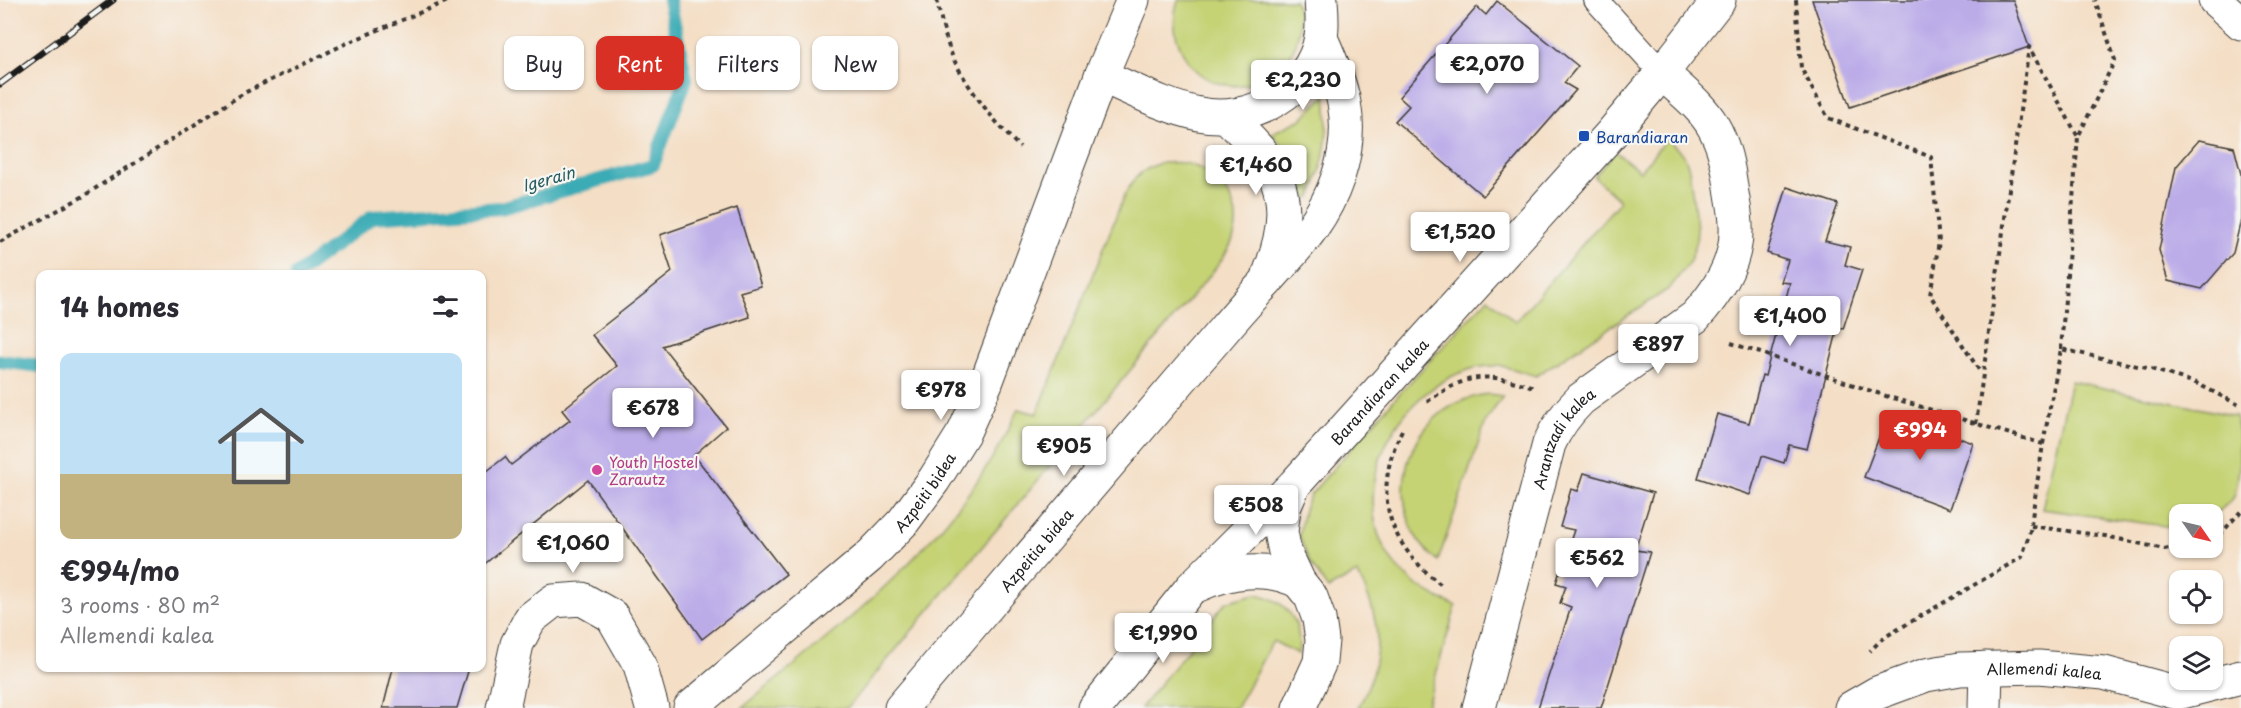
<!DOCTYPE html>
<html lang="en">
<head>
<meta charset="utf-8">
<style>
	:root { --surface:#fff; --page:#f7f7f7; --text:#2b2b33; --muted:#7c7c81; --accent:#d93025 }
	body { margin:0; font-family:"Playpen Sans",sans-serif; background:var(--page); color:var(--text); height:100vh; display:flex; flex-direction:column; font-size:22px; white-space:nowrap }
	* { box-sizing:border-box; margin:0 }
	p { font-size:20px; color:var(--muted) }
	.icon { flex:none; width:33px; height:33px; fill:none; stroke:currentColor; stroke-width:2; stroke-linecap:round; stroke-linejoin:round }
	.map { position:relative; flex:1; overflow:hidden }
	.details { position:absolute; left:36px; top:270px; width:450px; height:402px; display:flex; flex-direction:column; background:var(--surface); border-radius:12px; box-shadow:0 2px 4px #0004 }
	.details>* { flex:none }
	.top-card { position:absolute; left:504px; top:36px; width:570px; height:54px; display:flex; gap:12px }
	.needle { width:39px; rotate:124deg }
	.tools { position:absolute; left:2169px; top:504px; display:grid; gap:12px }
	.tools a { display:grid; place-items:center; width:54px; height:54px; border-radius:12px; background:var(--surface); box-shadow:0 2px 4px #0004; font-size:30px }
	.price { position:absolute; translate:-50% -51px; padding:0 14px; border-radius:6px; background:#fff; color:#222; font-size:20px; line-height:39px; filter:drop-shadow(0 2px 3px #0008) }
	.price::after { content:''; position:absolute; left:50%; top:36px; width:18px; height:14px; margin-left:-9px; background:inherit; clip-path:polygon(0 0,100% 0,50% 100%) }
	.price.active { background:var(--accent); color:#fff }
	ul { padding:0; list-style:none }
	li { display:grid; align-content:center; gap:12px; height:318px; padding:0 24px }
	li span { display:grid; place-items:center; height:186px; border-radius:12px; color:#555 }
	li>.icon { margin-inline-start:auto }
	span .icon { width:108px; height:108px; fill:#fffc; stroke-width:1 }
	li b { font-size:26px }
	h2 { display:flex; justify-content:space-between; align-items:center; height:72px; padding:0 24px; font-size:26px }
	.chip { padding:0 21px; border-radius:12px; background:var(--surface); box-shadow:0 2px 4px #0004; font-size:21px; line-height:54px }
	.chip.active { background:var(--accent); color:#fff }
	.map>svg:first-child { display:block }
	.green { fill:#c5d375; stroke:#707848; stroke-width:1.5 }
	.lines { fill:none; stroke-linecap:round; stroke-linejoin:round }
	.stream { stroke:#3aabb5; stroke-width:14 }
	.building { fill:#bbace8 }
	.service-casing { stroke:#3c3935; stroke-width:26 }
	.minor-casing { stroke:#3c3935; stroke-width:35 }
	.secondary-casing { stroke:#3c3935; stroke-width:35 }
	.path { stroke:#3c3935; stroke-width:4; stroke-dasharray:4.5 4.5; stroke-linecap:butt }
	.service { stroke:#fff; stroke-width:24 }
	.minor { stroke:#fff; stroke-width:33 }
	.secondary { stroke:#fff; stroke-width:33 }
	.rail-casing { stroke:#1c1c1c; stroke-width:7 }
	.rail { stroke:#f6f6f2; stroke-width:4.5; stroke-dasharray:14; stroke-linecap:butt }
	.transit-dot { fill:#1a4fb4; stroke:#f6f6f2; stroke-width:2 }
	.hotel-dot { fill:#d1479c; stroke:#f6f6f2; stroke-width:2 }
	.labels { text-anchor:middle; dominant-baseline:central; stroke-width:4.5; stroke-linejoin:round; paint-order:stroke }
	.transit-label { font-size:15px; fill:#164399; stroke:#f6f6f2; text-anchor:start }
	.street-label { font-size:15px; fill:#1c1c1c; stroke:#f6f6f2 }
	.hotel-label { font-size:15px; fill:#b23c85; stroke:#f6f6f2; text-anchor:start }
	.water-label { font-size:16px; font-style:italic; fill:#2a5c61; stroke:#f6f6f2 }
</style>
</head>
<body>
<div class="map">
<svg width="2241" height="708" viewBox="0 0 2241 708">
	<rect width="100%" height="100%" fill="#f6f6f2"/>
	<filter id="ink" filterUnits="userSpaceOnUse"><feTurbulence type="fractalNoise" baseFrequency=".0167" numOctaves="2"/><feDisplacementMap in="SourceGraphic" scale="12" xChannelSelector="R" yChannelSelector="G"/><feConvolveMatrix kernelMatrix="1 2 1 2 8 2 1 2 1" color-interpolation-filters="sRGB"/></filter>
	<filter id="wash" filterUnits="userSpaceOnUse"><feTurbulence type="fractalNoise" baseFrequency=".008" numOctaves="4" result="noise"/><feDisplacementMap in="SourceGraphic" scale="24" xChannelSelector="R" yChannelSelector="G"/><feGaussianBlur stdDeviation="1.35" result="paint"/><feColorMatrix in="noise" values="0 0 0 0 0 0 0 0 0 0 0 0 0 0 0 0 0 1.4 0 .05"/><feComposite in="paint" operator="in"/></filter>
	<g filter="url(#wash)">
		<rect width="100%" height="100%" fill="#f4dec5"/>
		<!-- green -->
		<path class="green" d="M1178,0h117c26,76 -78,119 -112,53 -9,-17 -11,-35 -5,-53z
			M1326,95c4,37 -1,67 -15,102l-3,1 -3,-2 -11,-34 -22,-29 28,-13z
			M1667,138l18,19 4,12 8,59 -1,16 -6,17 -20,27 -134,88c-11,-3 -24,-8 -35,-10 -28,-2 -55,11 -76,28 -54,44 -76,134 -16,185 14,12 30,20 47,27l-30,102h-68c26,-48 25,-88 -1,-135l-29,16 -19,-28 -10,-26 5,-26 7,-15 89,-101 88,-95 27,24 105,-121 -26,-24 21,-26 25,20z
			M1160,163c8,0 17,-1 24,0 32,7 60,39 50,73 -3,12 -12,23 -19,33l-368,439h-105c105,-87 219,-171 276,-299l19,5 87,-218c10,-19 16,-25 36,-33z
			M2071,381l164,35c6,23 6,59 -1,81 -6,7 -15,14 -21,20l-1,-3h-32l-1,14 -137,-19z
			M1488,394l15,2 -17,25 -48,140c-9,-8 -19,-17 -24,-28 -29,-60 8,-131 74,-139z
			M1255,594c32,5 48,28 43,60l-25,-13 -37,67h-95l85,-106z"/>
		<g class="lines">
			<!-- stream -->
			<path class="stream" d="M297,274l75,-57 129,-9 152,-43 33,-86 -17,-79
				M0,361l40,5"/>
		</g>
		<g id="blocks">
			<!-- building -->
			<path class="building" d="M1812,0h201l16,47 -179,60z
				M1497,1l81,65 -14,17 12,7 -93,106 -88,-75 14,-15 -10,-9 78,-90 9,8z
				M2199,140l35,7 7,27v46l-8,33 -31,36 -34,-8 -9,-31 17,-83z
				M1787,187l51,17 -13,37 25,6 -5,18 17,5 -19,59 -5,-1 -31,121 -18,-4 -5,18 -22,-7 -12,39 -52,-17 19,-64 32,9 13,-48 3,1 25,-93 -9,-1 7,-22 -21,-7z
				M737,208l24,78 -21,6 10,25 -88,29 64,81 -32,28 92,119 -84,65 -114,-159 -106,86v-91l23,-18 6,8 59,-45 -8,-10 55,-44 -25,-31 80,-63 -12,-37z
				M1894,415l79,28 -23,66 -86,-32 17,-45 7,2z
				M1584,473l69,20 -18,57 15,2 -49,156h-63l33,-101 -11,-4 6,-17 -10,-3 18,-53 -14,-3 11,-38 7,2z
				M393,668h76l-12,40h-74z"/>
		</g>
	</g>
	<g filter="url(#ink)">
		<use href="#blocks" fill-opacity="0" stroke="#3c3935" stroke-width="1.5"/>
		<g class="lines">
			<defs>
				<path id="service" d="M1596,0l66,73"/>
				<g id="minor">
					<path d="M2215,0l26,23"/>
					<path d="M1101,76c32,13 64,31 98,38 51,11 113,-23 122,-77 2,-12 1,-25 0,-37"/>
					<path d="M1227,117c11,11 23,22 33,34 32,39 26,80 9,123"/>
					<path d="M1293,487l-9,21 -3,24 4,20 14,30 12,15 8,22 3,21 -2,22 -21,46"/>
					<path d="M1196,586c32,-15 70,-21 103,-4"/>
					<path d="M503,708l14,-64 13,-25 23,-18 29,-2 30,17 28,49 12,43"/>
					<path id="s1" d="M901,708c98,-115 196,-231 294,-345 24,-27 47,-56 72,-82 30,-34 56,-59 71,-104 18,-54 5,-90 -17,-139"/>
					<path id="s2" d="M1095,708l96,-120 103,-103 316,-350 52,-62 57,-73"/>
					<path id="s3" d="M1479,708l70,-264c8,-18 18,-31 32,-45l114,-82c21,-23 41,-53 41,-85 1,-15 -3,-30 -5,-45 -3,-22 -7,-42 -18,-61 -12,-21 -33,-36 -51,-53"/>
					<path id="s4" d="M1851,708l26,-15 49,-18 34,-6 79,-2 65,6 74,20 63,-16"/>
					<path d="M1985,708l1,-40"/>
				</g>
				<g id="secondary">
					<path id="s5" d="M690,708l179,-151 34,-35 31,-42 30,-48 22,-49 115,-307 32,-76"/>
				</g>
			</defs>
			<!-- service casing -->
			<use href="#service" class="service-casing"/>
			<!-- minor casing -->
			<use href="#minor" class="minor-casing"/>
			<!-- secondary casing -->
			<use href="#secondary" class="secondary-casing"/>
			<!-- path -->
			<path class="path" d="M937,0c3,16 7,34 13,50 10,29 47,76 70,97
				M1796,0l5,68 27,50 103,39 8,85 -9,53 51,78
				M0,242l82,-45 162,-104 103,-50 103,-43
				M1731,343l155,53 157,48 -13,87 -8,26 -139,81 -13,13
				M2061,349l17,-212 37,-77 -20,-60
				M1427,402c41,-30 60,-29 107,-15
				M1976,424l53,-377 49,90
				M1402,430c-31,64 -15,114 41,156
				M2043,444l18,-95 90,20 45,14 45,23
				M2031,526l74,10 59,13 16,-3
				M2212,538l6,-1 23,-26"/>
			<!-- service -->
			<use href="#service" class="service"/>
			<!-- minor -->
			<use href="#minor" class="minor"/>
			<!-- secondary -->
			<use href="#secondary" class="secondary"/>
			<defs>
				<path id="rail" d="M0,84l113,-84"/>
			</defs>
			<!-- rail casing -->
			<use href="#rail" class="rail-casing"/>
			<!-- rail -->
			<use href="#rail" class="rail"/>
		</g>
	</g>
	<!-- markers -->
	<rect class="transit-dot" x="1578" y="130" width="12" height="12" rx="3"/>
	<circle class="hotel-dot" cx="597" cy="470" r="6"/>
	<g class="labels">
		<!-- transit labels -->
		<g class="transit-label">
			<text x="1596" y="136">Barandiaran</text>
		</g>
		<!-- street labels -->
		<g class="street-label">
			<text stroke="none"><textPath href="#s2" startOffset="426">Barandiaran kalea</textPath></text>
			<text stroke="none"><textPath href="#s3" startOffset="285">Arantzadi kalea</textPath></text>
			<text stroke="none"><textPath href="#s5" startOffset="320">Azpeiti bidea</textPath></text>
			<text stroke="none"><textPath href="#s1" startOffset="208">Azpeitia bidea</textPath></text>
			<text stroke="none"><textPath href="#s4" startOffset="201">Allemendi kalea</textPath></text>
		</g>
		<!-- hotel labels -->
		<g class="hotel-label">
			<text x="609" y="461">Youth Hostel<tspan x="609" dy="17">Zarautz</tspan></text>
		</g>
		<!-- water labels -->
		<g class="water-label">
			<text transform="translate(548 178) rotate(-16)">Igerain</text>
		</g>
	</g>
</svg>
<div class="tools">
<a><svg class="needle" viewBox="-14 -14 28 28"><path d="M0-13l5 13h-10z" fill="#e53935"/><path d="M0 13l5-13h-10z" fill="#7c7c81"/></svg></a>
<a><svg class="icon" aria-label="locate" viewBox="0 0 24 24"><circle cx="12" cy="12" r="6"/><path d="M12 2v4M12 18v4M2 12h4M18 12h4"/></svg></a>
<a><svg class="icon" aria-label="layers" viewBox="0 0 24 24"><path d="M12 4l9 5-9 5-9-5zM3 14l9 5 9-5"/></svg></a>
</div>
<b class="price" style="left:1487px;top:95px">€2,070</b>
<b class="price" style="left:1303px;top:111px">€2,230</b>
<b class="price" style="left:1256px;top:196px">€1,460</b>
<b class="price" style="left:1460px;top:263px">€1,520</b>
<b class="price" style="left:1790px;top:347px">€1,400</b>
<b class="price" style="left:1658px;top:375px">€897</b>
<b class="price" style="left:941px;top:421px">€978</b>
<b class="price" style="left:653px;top:439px">€678</b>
<b class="price active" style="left:1920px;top:461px">€994</b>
<b class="price" style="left:1064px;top:477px">€905</b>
<b class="price" style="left:1256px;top:536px">€508</b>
<b class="price" style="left:573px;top:574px">€1,060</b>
<b class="price" style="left:1597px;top:589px">€562</b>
<b class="price" style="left:1163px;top:664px">€1,990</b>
<div class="top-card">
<a class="chip">Buy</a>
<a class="chip active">Rent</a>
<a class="chip">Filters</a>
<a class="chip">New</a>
</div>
<section class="details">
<h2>14 homes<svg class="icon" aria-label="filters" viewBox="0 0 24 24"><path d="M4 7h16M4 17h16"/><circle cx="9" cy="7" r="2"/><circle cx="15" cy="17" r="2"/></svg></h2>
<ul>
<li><span style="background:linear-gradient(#bfe0f5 65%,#c2b280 0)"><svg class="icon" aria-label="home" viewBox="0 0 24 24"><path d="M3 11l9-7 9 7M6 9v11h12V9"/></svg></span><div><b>€994/mo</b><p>3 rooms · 80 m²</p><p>Allemendi kalea</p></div></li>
</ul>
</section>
</div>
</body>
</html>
